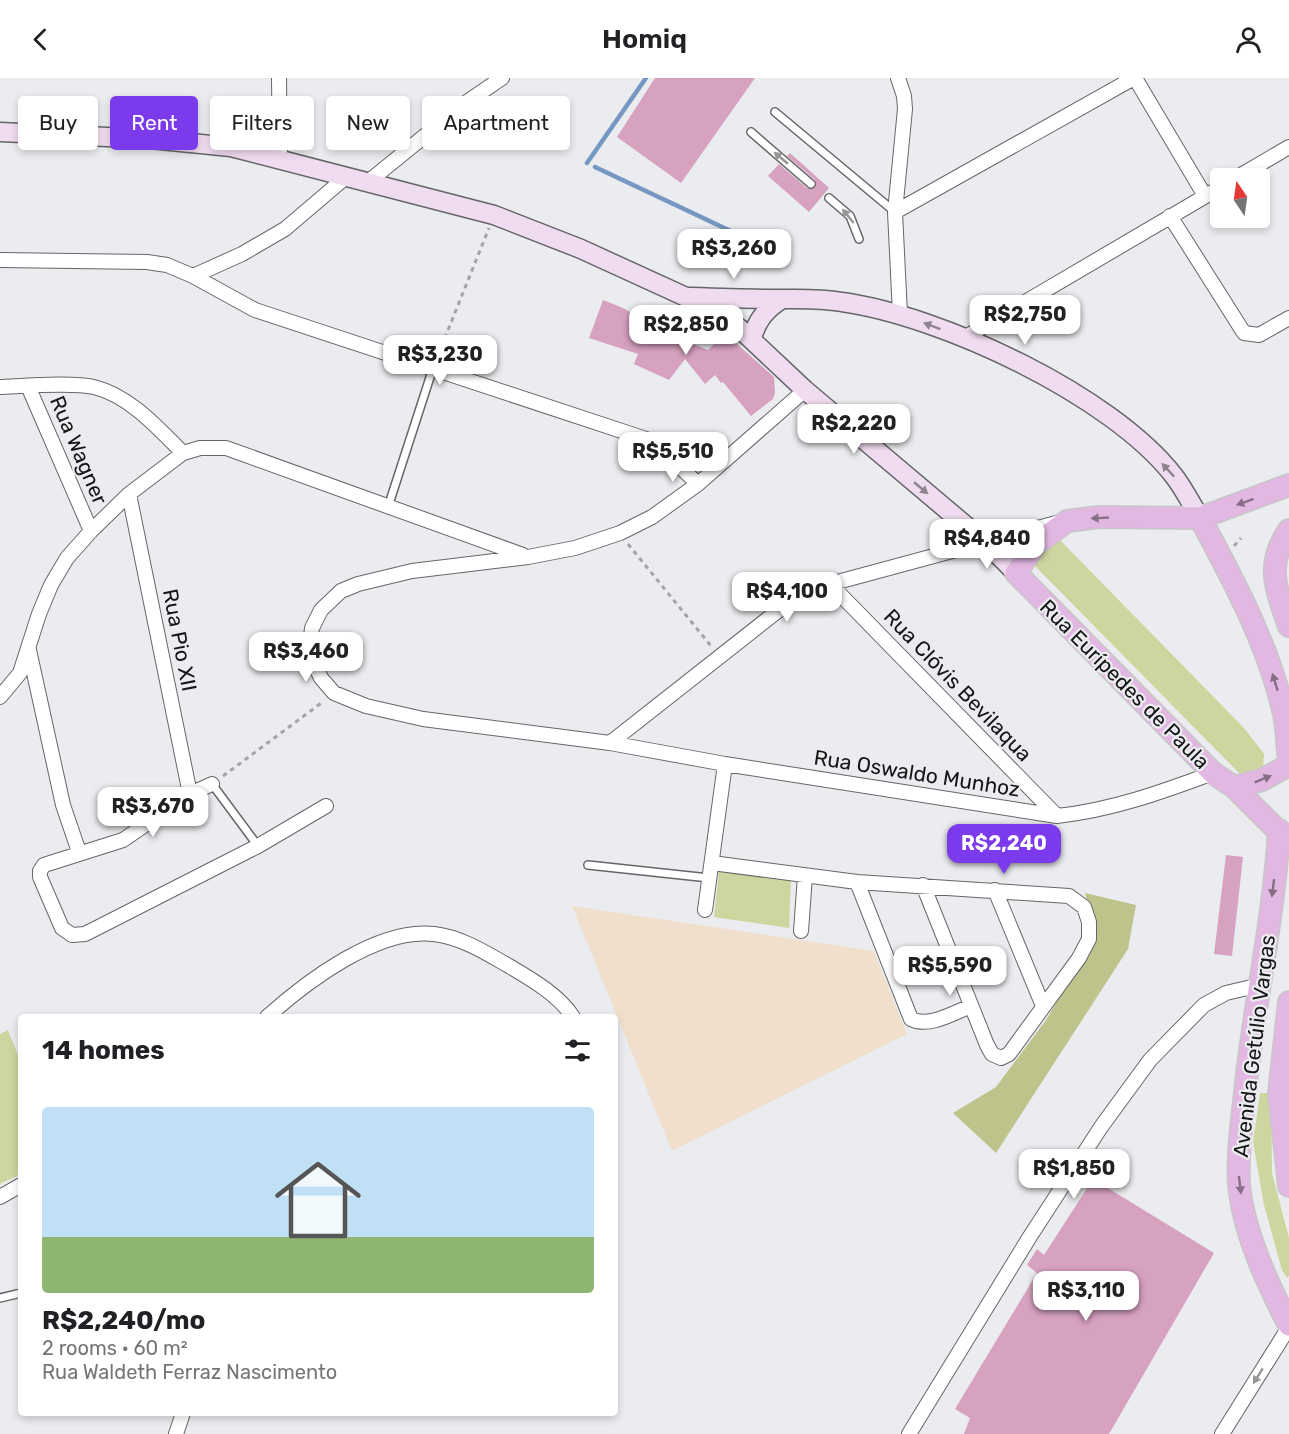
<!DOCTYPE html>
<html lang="en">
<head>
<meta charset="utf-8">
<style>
	:root { --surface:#fff; --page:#f2f2f2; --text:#202124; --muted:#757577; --line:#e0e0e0; --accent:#7c3aed }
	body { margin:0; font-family:Rubik,sans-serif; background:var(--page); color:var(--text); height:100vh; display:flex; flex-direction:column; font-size:22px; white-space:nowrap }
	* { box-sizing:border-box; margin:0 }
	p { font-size:20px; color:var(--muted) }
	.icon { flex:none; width:33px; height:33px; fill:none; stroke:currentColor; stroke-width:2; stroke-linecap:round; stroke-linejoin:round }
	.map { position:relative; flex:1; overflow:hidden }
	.details { position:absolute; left:18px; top:936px; width:600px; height:402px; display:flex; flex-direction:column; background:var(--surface); border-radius:6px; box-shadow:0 3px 9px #0003 }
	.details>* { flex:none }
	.top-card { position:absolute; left:18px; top:18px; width:600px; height:54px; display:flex; gap:12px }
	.needle { width:39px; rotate:347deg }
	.buttons { position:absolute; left:1210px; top:90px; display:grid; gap:12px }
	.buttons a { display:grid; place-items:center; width:60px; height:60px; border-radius:6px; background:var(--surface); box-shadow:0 3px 9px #0003; font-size:30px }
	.price { position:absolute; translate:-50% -51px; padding:0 14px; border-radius:12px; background:#fff; color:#222; font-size:20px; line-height:39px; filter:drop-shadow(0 2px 3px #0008) }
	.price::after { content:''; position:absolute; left:50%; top:36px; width:18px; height:14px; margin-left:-9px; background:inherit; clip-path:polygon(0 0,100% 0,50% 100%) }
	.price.current { background:var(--accent); color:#fff }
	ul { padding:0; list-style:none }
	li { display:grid; align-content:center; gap:12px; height:318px; padding:0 24px }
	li+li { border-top:2px solid var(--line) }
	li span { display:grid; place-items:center; height:186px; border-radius:6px; color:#555 }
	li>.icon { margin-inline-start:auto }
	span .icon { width:108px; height:108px; fill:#fffc; stroke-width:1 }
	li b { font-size:26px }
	h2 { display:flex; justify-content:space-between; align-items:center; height:72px; padding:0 24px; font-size:26px }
	.pill { padding:0 21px; border-radius:6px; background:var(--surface); box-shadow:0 3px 9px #0003; font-size:21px; line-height:54px }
	.pill.current { background:var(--accent); color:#fff }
	header { display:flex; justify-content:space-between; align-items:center; height:78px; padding:0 24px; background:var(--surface); font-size:27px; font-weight:600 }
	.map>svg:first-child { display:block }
	.education { fill:#f1dfce }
	.green { fill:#cfd59e }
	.forest { fill:#bdc38b }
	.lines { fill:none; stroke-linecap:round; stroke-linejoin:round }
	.stream { stroke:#7797c3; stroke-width:4.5 }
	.building { fill:#d7a1c0 }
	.lane-casing { stroke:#656668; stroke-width:10 }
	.street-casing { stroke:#656668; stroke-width:16 }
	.secondary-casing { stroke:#656668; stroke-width:21 }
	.primary-casing { stroke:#c7c7c7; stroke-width:24 }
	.path { stroke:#a4a4a7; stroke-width:3; stroke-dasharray:4.5 4.5; stroke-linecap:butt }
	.lane { stroke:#fff; stroke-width:7 }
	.street { stroke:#fff; stroke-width:14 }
	.secondary { stroke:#f0dcf0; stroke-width:18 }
	.primary { stroke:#e2b8e2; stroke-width:21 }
	.oneway { fill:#969697 }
	.oneway2 { fill:#8e838e }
	.oneway3 { fill:#866f87 }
	.labels { text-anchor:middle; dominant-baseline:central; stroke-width:4.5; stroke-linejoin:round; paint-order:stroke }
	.street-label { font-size:21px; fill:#161617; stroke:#ebecef }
</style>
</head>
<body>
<header><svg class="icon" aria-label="back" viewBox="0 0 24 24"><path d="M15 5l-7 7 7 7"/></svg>Homiq<svg class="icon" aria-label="person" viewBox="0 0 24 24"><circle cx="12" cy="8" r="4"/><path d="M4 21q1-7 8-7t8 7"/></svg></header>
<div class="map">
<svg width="1289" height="1356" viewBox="0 0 1289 1356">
	<rect width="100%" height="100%" fill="#ebecef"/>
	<!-- education -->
	<path class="education" d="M572,828l302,45 33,83 -235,117z"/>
	<!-- green -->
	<path class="green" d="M1055,457l189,193 20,26 -1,16 -24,3 -207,-210z
		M719,792l72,10 -2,48 -75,-11z
		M8,952l13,33v111l-21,10v-150z
		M1260,1015h11l1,80 17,65v38l-2,2 -5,-8 -18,-65 -11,-63z"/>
	<!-- forest -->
	<path class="forest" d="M1085,815l51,12 -8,44 -132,204 -43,-40 43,-26 50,-67 50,-85z"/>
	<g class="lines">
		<!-- stream -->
		<path class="stream" d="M587,85l59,-85
			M595,89l182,86"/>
	</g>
	<!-- building -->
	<path class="building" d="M655,0h100l-74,105 -64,-46z
		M790,75l39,35 -20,24 -41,-36 11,-12 28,24h8v-8l-28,-24z
		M603,222l20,8 23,13 -1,4 63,25 17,-17 49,44 1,16 -2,6 -22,17 -28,-34 -2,1 -6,-8 -10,9 -20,-25 -16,21 -35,-16 4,-10 -49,-16z
		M1226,777l17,2 -11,99 -18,-2z
		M1093,1101l121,74 -105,181h-145l6,-16 -15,-9 82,-136 -10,-8 10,-16 7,6z"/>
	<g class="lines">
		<defs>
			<path id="lane" d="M775,34l120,100
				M751,54l60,52
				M829,120l21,18 9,23
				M388,429l45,-139
				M212,706l46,62
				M588,787l121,13
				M0,1220l21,-5"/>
			<path id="street" d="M279,0l1,81
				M898,0l6,18 1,13 -10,103 5,102
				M1135,0l70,118
				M1236,100l53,-31
				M368,104l96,-78 38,-26
				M895,134l239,-134
				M1170,138l74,117 15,2 30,-17
				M0,182l147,2 20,3 26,11 49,-22 43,-25 61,-52
				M193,198l62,34 391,129 16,11 36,34
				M964,260l257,-151
				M28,308l63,145
				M0,309c24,-1 72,-5 94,0 36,9 64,41 89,66
				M805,312l-107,94 -46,33 -32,16 -45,15 -47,9 -116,14 -54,13 -17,7 -20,19 -9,18 -2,17 3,16 8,17 13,15 32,13 57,13 187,24 115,21 332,52c55,-6 105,-24 156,-43
				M129,416l61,300
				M830,506l227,232
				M29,572l34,155 16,47
				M0,619l20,-24 19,-59 12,-29 16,-27 24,-27 38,-37 54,-41 17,-5h26l297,107
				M610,665l169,-133 28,-18 23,-8 230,-62
				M212,706l-22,10 -67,46 -79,25 -4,6v6l22,51 10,7 13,-1 173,-88 68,-40
				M712,785l145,19 212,14 15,11 5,15v17l-10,19 -70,96 -8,4 -9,-4 -5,-9 -64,-160
				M857,804l54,137c18,9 42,-6 60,-13
				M995,812l48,116
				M705,832l20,-146
				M801,853l4,-55
				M267,939c39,-35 111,-90 167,-83 27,3 52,19 75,32 22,13 50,29 64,51
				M0,1119l21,-12
				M176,1356l7,-21
				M909,1356l120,-196 72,-111 49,-67 54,-55 22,-12 34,-8
				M1222,1356l67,-107"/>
			<path id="secondary" d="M0,54l150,7 81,8 263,68 87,34 105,48 53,31 66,62 179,151 32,32
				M687,219c31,1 61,2 91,2 22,0 42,-1 64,3 100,14 269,93 332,174 10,13 18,29 26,42
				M752,260c5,-18 14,-29 30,-39"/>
			<path id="primary" d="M1289,407l-89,33 -100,-1 -33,4 -32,24 -19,28 197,200 21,14 55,55
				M1200,440c34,63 68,126 84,196 3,15 3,31 5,46
				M1289,452c-24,35 -13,59 0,96
				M1234,709l28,-7 27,-15
				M1279,752c-5,88 -25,175 -34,262 -3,31 -8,61 -6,92 4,47 28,99 50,141
				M1289,924l-10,91 10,93"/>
		</defs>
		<!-- lane casing -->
		<use href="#lane" class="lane-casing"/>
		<!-- street casing -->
		<use href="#street" class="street-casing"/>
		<!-- secondary casing -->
		<use href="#secondary" class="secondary-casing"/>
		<!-- primary casing -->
		<use href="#primary" class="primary-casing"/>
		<!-- path -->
		<path class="path" d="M438,277l51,-127
			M628,466l83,102
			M1234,468l7,-8
			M223,698l101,-75"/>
		<!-- lane -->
		<use href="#lane" class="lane"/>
		<!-- street -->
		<use href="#street" class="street"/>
		<!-- secondary -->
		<use href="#secondary" class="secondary"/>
		<!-- primary -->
		<use href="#primary" class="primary"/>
	</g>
	<!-- one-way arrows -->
	<defs><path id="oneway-solid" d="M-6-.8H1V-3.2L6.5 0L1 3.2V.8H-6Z" transform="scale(1.5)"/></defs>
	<g class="oneway">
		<use href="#oneway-solid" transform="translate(781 80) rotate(-140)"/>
		<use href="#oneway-solid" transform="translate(848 138) rotate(-129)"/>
		<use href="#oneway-solid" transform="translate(1258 1298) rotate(122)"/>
	</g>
	<g class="oneway2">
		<use href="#oneway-solid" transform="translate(932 248) rotate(-159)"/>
		<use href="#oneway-solid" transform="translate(1168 392) rotate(-133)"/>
		<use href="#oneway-solid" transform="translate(921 410) rotate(40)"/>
	</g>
	<g class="oneway3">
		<use href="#oneway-solid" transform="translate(1245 424) rotate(160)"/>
		<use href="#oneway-solid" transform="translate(1100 440) rotate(177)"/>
		<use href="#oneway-solid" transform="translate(1275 604) rotate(-107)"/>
		<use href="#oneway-solid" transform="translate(1263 701) rotate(-22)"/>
		<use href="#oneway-solid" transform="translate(1273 810) rotate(97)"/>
		<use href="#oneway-solid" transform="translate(1240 1107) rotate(83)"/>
	</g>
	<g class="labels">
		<!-- street labels -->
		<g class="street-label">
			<text transform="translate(79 372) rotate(67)">Rua Wagner</text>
			<text transform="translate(180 562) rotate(79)">Rua Pio XII</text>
			<text transform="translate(1125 606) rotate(45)">Rua Eurípedes de Paula</text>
			<text transform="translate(958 607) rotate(46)">Rua Clóvis Bevilaqua</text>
			<text transform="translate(917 695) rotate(9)">Rua Oswaldo Munhoz</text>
			<text transform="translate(1254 968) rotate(-83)">Avenida Getúlio Vargas</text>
		</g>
	</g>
</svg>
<div class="buttons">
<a><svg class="needle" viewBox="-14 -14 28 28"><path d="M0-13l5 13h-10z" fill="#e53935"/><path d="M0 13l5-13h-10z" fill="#757577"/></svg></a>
</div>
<b class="price" style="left:734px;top:202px">R$3,260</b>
<b class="price" style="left:1025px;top:268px">R$2,750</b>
<b class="price" style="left:686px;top:278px">R$2,850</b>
<b class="price" style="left:440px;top:308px">R$3,230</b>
<b class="price" style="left:854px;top:377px">R$2,220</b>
<b class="price" style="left:673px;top:405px">R$5,510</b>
<b class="price" style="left:987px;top:492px">R$4,840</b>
<b class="price" style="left:787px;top:545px">R$4,100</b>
<b class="price" style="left:306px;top:605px">R$3,460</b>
<b class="price" style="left:153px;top:760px">R$3,670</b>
<b class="price current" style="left:1004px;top:797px">R$2,240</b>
<b class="price" style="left:950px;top:919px">R$5,590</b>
<b class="price" style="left:1074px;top:1122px">R$1,850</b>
<b class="price" style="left:1086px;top:1244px">R$3,110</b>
<div class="top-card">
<a class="pill">Buy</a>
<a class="pill current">Rent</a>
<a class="pill">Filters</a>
<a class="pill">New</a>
<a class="pill">Apartment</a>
</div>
<section class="details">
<h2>14 homes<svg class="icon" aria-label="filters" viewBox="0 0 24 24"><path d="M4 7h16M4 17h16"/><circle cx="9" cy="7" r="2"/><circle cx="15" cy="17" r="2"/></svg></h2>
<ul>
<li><span style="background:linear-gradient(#bfe0f5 70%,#8fb573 0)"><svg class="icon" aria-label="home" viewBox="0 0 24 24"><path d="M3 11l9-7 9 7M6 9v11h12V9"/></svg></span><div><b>R$2,240/mo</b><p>2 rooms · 60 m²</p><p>Rua Waldeth Ferraz Nascimento</p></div></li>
</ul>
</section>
</div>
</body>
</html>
